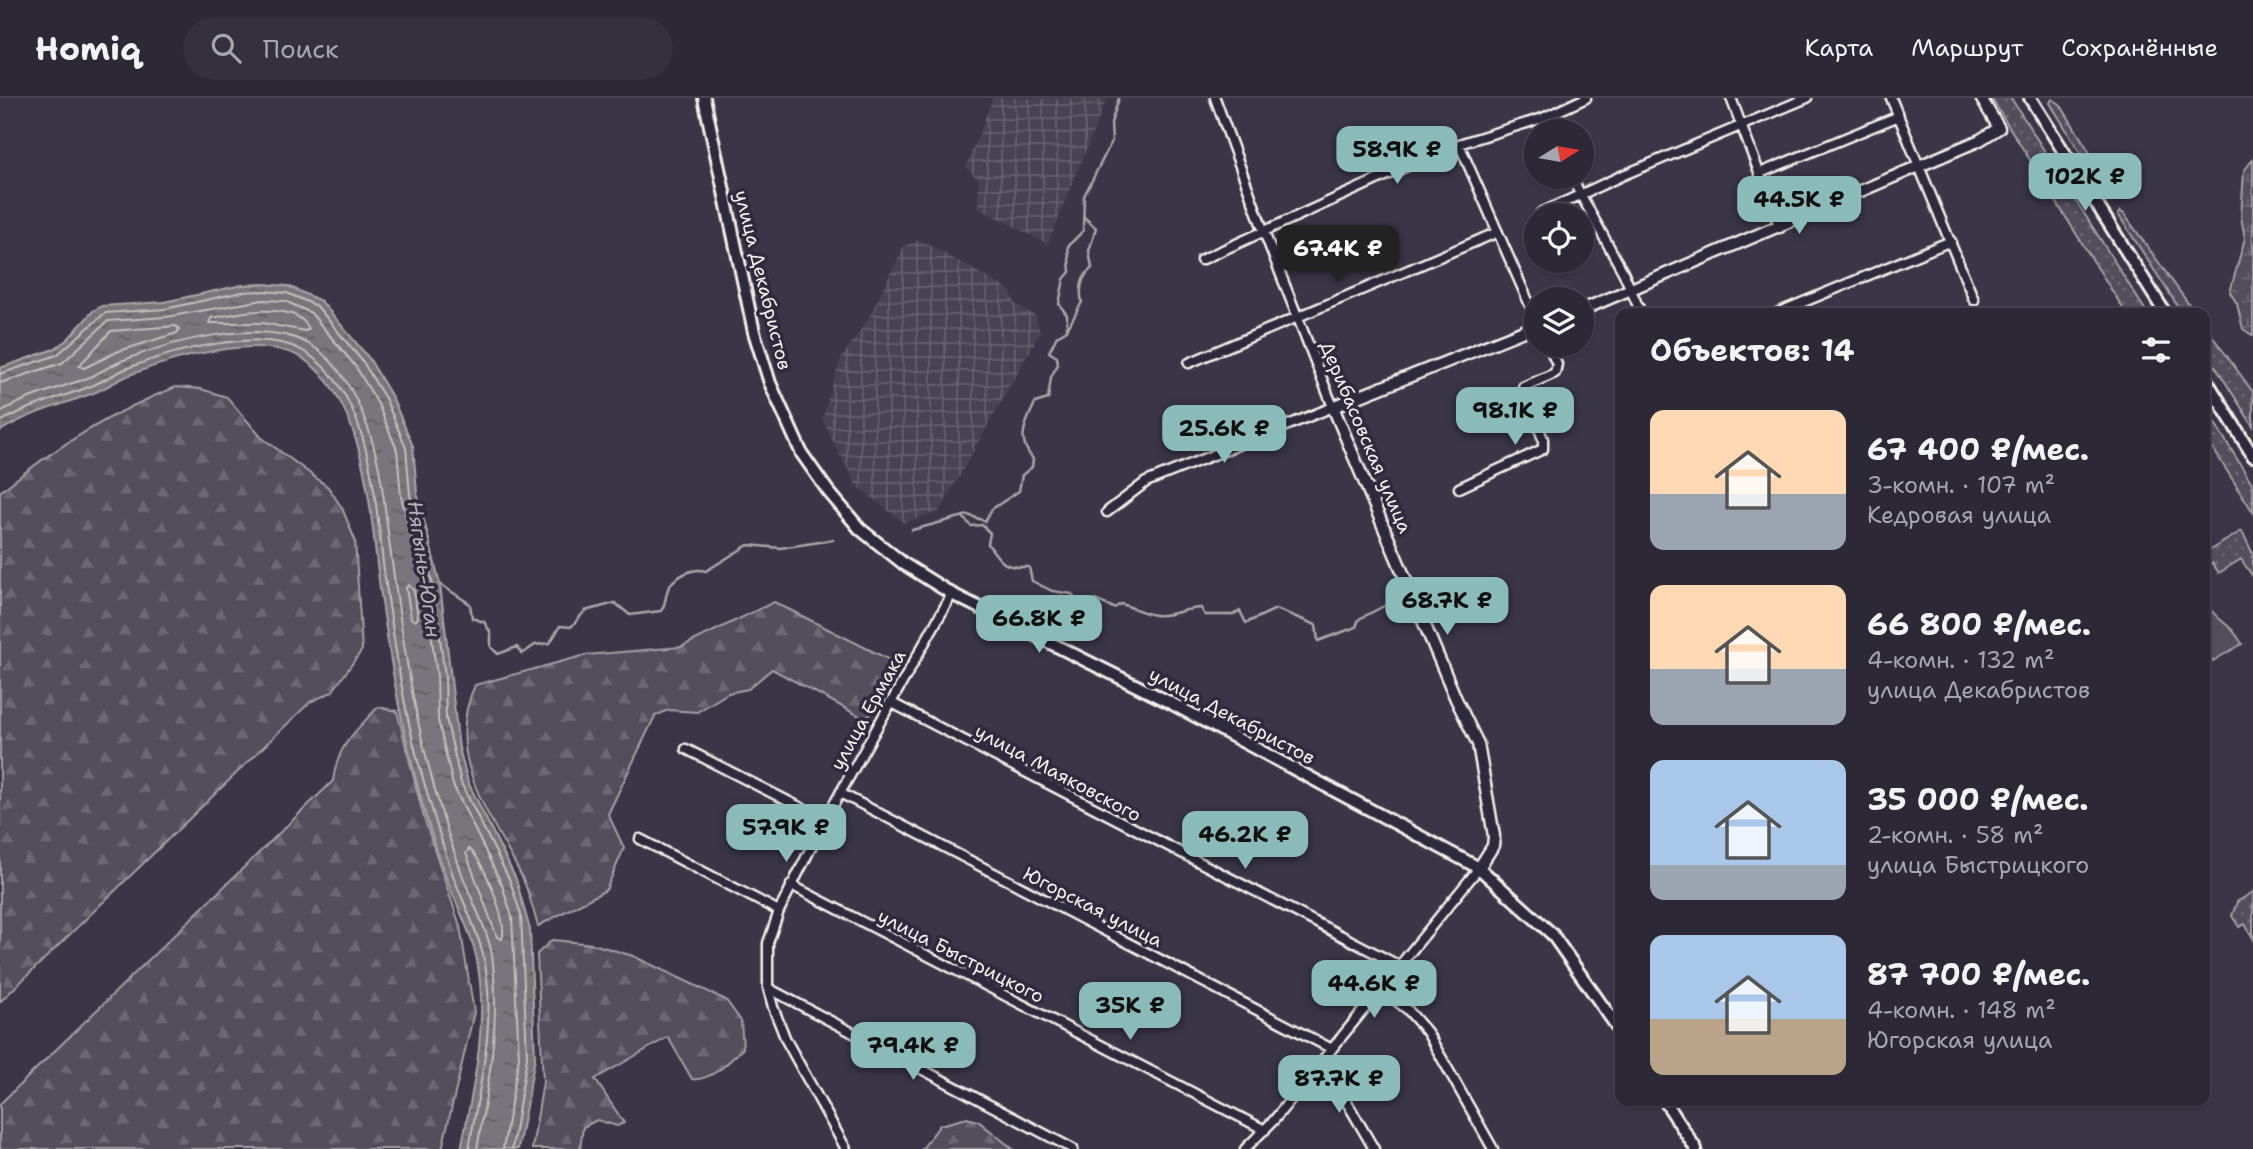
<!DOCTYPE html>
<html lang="ru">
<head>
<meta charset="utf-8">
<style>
	:root { --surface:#2c2835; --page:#34303d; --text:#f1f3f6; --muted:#a6a6ad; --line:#484450; --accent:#8bbbb9 }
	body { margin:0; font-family:"Shantell Sans",sans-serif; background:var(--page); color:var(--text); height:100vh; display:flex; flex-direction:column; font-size:26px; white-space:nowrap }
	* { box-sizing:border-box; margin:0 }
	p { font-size:23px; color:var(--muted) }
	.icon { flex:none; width:38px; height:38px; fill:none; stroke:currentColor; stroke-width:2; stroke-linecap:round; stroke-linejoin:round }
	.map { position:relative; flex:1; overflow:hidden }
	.drawer { position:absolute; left:1615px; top:210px; width:595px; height:798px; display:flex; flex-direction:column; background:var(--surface); border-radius:14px; box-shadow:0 2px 5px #0004,0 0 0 2px var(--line) }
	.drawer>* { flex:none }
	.needle { width:46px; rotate:79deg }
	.tools { position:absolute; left:1524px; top:21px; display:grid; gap:14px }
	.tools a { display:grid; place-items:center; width:70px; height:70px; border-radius:50%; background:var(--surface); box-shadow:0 2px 5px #0004,0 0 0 2px var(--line); font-size:35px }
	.price { position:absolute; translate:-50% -60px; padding:0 16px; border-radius:14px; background:var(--accent); color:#111; font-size:23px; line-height:46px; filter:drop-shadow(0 2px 4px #0008) }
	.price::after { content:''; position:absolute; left:50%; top:42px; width:21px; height:16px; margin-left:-10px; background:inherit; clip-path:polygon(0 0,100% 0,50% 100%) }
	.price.on { background:#222; color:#fff }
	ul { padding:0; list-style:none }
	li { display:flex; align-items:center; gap:21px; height:175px; padding:0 35px }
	li span { display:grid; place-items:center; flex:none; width:196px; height:140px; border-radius:14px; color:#555 }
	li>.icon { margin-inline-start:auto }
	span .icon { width:84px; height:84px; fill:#fffc; stroke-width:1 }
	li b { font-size:30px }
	h2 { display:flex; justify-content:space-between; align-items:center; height:84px; padding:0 35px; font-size:30px }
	header { display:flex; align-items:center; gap:42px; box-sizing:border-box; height:98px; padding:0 35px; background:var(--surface); border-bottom:2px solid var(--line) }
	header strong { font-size:33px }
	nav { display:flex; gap:38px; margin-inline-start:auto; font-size:24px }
	.search { width:490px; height:63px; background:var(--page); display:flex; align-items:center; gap:18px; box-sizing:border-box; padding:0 24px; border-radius:38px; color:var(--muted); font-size:26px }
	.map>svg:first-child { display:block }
	.industrial { fill:url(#industrial-grid) }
	.grass { fill:url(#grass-dots); stroke:#a4a0a2; stroke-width:2 }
	.forest { fill:url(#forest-firs); stroke:#a4a0a2; stroke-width:2 }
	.wetland { fill:url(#wetland-marsh); stroke:#a4a0a2; stroke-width:2 }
	.park { fill:#534e5c; stroke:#a4a0a2; stroke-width:2 }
	.water { fill:url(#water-ripples); stroke:#aaa6a7; stroke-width:2 }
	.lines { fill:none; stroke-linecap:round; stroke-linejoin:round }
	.shore { stroke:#c2bfbc; stroke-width:2 }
	.stream { stroke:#aaa6a7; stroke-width:2.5 }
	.minor-casing { stroke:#f4f1e8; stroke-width:13 }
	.tertiary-casing { stroke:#f4f1e8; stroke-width:15 }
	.secondary-casing { stroke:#f4f1e8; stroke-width:16 }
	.minor { stroke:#2f2a3d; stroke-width:8 }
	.tertiary { stroke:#2f2a3d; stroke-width:10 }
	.secondary { stroke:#2f2a3d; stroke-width:10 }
	.labels { text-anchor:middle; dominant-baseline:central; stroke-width:7; stroke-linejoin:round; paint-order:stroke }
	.street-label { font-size:19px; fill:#f4f1e8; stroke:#2f2a3d }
	.water-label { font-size:21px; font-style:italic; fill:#b6b2b2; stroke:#2f2a3d }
</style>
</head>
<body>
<header>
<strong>Homiq</strong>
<div class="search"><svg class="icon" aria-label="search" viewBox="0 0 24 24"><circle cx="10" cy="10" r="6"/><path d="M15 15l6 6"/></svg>Поиск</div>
<nav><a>Карта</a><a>Маршрут</a><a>Сохранённые</a></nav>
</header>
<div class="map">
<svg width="2253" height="1051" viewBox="0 0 2253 1051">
	<defs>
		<pattern id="industrial-grid" width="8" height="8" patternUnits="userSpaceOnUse" patternTransform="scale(1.75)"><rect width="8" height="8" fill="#484352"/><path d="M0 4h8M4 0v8" fill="none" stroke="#635f6b"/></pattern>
		<pattern id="grass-dots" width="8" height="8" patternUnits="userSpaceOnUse" patternTransform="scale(1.75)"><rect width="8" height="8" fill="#534e5c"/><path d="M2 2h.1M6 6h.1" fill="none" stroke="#6c6873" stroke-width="1.8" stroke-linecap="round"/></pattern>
		<pattern id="forest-firs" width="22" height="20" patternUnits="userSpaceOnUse" patternTransform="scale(1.75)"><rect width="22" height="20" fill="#534e5c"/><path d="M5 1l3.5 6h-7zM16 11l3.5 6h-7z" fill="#6c6873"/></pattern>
		<pattern id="wetland-marsh" width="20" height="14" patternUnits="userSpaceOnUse" patternTransform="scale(1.75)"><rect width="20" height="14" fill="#534e5c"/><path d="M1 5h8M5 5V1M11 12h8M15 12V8" fill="none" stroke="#6c6873"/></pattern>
		<pattern id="water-ripples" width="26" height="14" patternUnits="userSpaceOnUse" patternTransform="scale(1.75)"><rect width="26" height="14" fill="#78747b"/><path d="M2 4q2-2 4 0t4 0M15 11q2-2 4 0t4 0" fill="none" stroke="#636063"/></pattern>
	</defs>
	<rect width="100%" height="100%" fill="#3b3647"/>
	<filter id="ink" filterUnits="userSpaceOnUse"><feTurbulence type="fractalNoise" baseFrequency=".0143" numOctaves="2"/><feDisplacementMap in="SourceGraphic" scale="14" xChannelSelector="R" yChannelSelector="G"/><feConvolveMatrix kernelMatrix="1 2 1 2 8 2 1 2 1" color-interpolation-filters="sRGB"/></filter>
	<g filter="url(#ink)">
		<!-- industrial -->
		<path class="industrial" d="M993,0h114l-59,146 -70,-36 1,-28 -13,-13z
			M920,142l90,50 5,14 21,12 4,17 -101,179 -35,11 -48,-38 -34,-65 18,-60 28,-41 36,-73z"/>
		<!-- grass -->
		<path class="grass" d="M1991,0h20l136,215h-21z
			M2052,1l8,5 33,54 -7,4 -36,-59z
			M2120,113l4,3 71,99h-13l-64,-99z
			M2205,228l48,66v34l-48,-76z
			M2205,309l48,78v27l-48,-76z
			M2242,433l11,23v23l-12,-18 -22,14 -7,-10 -5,3 -2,-13z
			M2253,794v46l-8,-14 -6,3 -7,-11 5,-14z"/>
		<!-- forest -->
		<path class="forest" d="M176,289l25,2 26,8 34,40 67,50 14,21 13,32 7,110 -30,42 -22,10 -310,300v-510c54,-44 111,-80 176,-105z
			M774,504l116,58 5,10 -24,44 -6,5 -93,-50 -24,20 -20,4 -31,19 -29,-2 -13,6 -47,98 16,34 -18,42 -68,36c-5,-16 -9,-35 -17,-51 -31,-61 -78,-119 -46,-190l111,-30 95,-8z
			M378,609l19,4 27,107 36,108 14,86 -32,137h-442v-45l333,-323c5,-37 21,-48 45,-74z
			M552,842l41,4 40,12 93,44 15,21 2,27c-12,12 -32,34 -51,31l-24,-42 -73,42 29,44 -7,3 -20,-6 -14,7 -3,22h-48l11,-67 -6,-128z
			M967,1020l11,3 35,28h-91l18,-24z"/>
		<!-- wetland -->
		<path class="wetland" d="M2253,61v176h-1l-9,-6 -6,-25 -7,-12 15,-54 -4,-21 3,-46z"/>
		<!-- park -->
		<path class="park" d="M2206,506c14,20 24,18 36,40l-29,17 -8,-13z"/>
		<!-- water -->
		<path class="water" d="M263,186l25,2 33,15 48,57 23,39 21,49 4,47 23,91 19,164 9,34 48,97 14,51 5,128 -17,91h-57c12,-60 28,-127 16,-188 -5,-28 -20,-54 -30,-81 -14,-39 -27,-80 -36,-121 -14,-54 -22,-109 -30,-164 -11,-71 -11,-189 -76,-235 -42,-29 -131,-2 -173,14 -13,5 -24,13 -36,18 -34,13 -65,20 -96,39v-63l54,-19 14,-10 25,-28 9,-5 62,-4 78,-17z"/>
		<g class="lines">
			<!-- shore -->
			<path class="shore" d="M245,214c20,-2 54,-5 64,17l-4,2 -42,-8h-54l2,-5z
				M176,228l3,3 -2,4 -58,18 -35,17 -5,-2 32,-35z
				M0,276l57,-19 48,-42 60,-4 77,-17 21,-1 24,2 30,13 46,56 23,38 20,48 4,47 23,91 12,90 1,42 15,65 49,98 11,34 6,142 -15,92
				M0,285l62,-20 46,-42 58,-4 97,-17 22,1 26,12 45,54 22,37 19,46 4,46 24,92 12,88 1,44 15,65 49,100 10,32 7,140 -16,92
				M0,314c26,-15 53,-22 82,-32 15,-5 27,-14 42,-20 48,-19 141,-44 188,-14 32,20 51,63 61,98 10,34 12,69 17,104 10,70 19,140 36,208 10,40 22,80 36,118 10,29 28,58 31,89 7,64 -5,123 -16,186
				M0,324c30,-17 60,-24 91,-36 13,-5 24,-13 37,-18 44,-17 137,-44 180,-14 66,44 67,154 77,224 9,61 17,123 33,183 11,39 22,78 36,117 10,26 24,53 30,81 13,63 -5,128 -15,190
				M409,487l5,6 4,27 -3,3 -4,-3 -5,-30z
				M469,751c14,9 40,75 33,90l-5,-2 -31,-84z"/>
			<!-- stream -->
			<path class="stream" d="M1068,230l14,-26c-3,-13 -1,-25 10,-34l-3,-17 7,-23 -12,-11
				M963,419l8,9 11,-1 8,8 -2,11c14,20 16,24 41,23l3,14 20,10 20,3 5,9 18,-3 19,8 7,-4c11,3 24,10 34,11 16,2 30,-7 46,-7l4,7h27l8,-4 6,12 30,-14 40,16 2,16 38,-14 3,-8 25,-13
				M912,432l56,-15 17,6 7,-12 27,-18 3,-16 10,-8 1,-8c-17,-20 -8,-34 2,-56l13,-4 3,-22 7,-13 -1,-7 -8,-5 8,-16 10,-6v-15l-8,-11 5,-25 6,-7 -2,-26 15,-15 1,-35 28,-55 -1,-18 8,-25
				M440,486l30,20 2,14 12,4 7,11v14l7,7 19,-7 5,7 13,-9 15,-2 10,-17 11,1 14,-16 30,-8 15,12 31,-4c5,-7 4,-14 7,-22 5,-12 25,-22 38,-18l42,-26 32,3 53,-8"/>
			<defs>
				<path id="minor" d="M1731,0l49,130
					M1891,0l83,202
					M1543,20l6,13
					M1459,46l77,175
					M1760,75l139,-57
					M1571,79l52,95 18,41
					M1541,115l80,-37 186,-78
					M1201,162l248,-113 94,-29 43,-20
					M1777,215l174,-72
					M1189,265l309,-131
					M1459,390l84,-39v-10l-20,-52 32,-14 2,-9 -9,-19
					M1107,414l39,-30 187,-75 -69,-175 -49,-134
					M890,604l510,264
					M686,651l139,71
					M840,695l492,256
					M640,741l139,72
					M791,787l474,245
					M768,890l305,161
					M1381,891l26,20 20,23 66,117
					M1315,971l26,23 33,57
					M846,1051l-60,-109 -13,-33 -5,-19v-45l11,-32 46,-91 127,-226
					M1245,1051l29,-29 205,-252"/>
				<path id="tertiary" d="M1582,212l398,-170 19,-12 -18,-30
					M1479,770l14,-22 1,-10 -16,-92 -22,-45 -123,-292 203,-81"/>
				<path id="secondary" d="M704,0l50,234 16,51 32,71 26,37 32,38 44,35 48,30 215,107 312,167 73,66 68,97
					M2030,0l135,215
					M2205,280l48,78
					M1665,1003l31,48"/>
			</defs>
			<!-- minor casing -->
			<use href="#minor" class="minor-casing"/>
			<!-- tertiary casing -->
			<use href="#tertiary" class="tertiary-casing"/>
			<!-- secondary casing -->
			<use href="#secondary" class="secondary-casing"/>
			<!-- minor -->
			<use href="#minor" class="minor"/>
			<!-- tertiary -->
			<use href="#tertiary" class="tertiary"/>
			<!-- secondary -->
			<use href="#secondary" class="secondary"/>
		</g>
	</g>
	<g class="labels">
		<!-- street labels -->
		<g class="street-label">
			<text transform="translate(763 182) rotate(76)">улица Декабристов</text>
			<text transform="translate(1366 339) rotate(67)">Дерибасовская улица</text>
			<text transform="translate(868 612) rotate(-61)">улица Ермака</text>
			<text transform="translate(1232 618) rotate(28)">улица Декабристов</text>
			<text transform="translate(1058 675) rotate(28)">улица Маяковского</text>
			<text transform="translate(1093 809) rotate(27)">Югорская улица</text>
			<text transform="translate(961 858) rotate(27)">улица Быстрицкого</text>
		</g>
		<!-- water labels -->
		<g class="water-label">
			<text transform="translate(424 471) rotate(82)">Нягынь-Юган</text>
		</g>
	</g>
</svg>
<div class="tools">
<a><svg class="needle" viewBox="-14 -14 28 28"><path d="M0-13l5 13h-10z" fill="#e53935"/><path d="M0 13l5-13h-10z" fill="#a6a6ad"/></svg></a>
<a><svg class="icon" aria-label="locate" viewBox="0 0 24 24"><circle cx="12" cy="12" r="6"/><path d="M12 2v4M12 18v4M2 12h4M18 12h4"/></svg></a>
<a><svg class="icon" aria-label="layers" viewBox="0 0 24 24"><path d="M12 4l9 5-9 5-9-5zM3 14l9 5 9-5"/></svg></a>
</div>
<b class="price" style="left:1397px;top:88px">58.9K ₽</b>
<b class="price" style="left:2085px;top:115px">102K ₽</b>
<b class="price" style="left:1799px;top:138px">44.5K ₽</b>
<b class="price on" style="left:1338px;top:187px">67.4K ₽</b>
<b class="price" style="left:1515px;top:349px">98.1K ₽</b>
<b class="price" style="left:1224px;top:367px">25.6K ₽</b>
<b class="price" style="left:1447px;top:539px">68.7K ₽</b>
<b class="price" style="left:1039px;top:557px">66.8K ₽</b>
<b class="price" style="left:786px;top:766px">57.9K ₽</b>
<b class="price" style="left:1245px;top:773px">46.2K ₽</b>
<b class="price" style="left:1374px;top:922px">44.6K ₽</b>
<b class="price" style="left:1130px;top:944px">35K ₽</b>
<b class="price" style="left:913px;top:984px">79.4K ₽</b>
<b class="price" style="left:1339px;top:1017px">87.7K ₽</b>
<section class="drawer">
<h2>Объектов: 14<svg class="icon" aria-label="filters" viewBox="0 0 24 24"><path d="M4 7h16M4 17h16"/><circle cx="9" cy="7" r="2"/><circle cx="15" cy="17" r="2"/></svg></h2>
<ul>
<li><span style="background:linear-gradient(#ffd9b3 60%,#9aa5b1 0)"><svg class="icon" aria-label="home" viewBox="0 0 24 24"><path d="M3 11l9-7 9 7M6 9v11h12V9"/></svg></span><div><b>67 400 ₽/мес.</b><p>3-комн. · 107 m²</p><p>Кедровая улица</p></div></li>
<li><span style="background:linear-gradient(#ffd9b3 60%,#9aa5b1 0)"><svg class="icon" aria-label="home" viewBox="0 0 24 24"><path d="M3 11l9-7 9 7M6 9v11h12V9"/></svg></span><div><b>66 800 ₽/мес.</b><p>4-комн. · 132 m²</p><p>улица Декабристов</p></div></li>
<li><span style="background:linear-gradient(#a9c7e8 75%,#9aa5b1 0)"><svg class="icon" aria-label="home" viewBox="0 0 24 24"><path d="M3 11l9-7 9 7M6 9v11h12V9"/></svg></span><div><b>35 000 ₽/мес.</b><p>2-комн. · 58 m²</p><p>улица Быстрицкого</p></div></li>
<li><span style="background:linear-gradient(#a9c7e8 60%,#b9a48a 0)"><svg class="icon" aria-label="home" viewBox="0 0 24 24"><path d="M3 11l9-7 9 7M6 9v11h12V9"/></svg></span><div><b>87 700 ₽/мес.</b><p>4-комн. · 148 m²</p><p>Югорская улица</p></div></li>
</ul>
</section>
</div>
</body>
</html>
